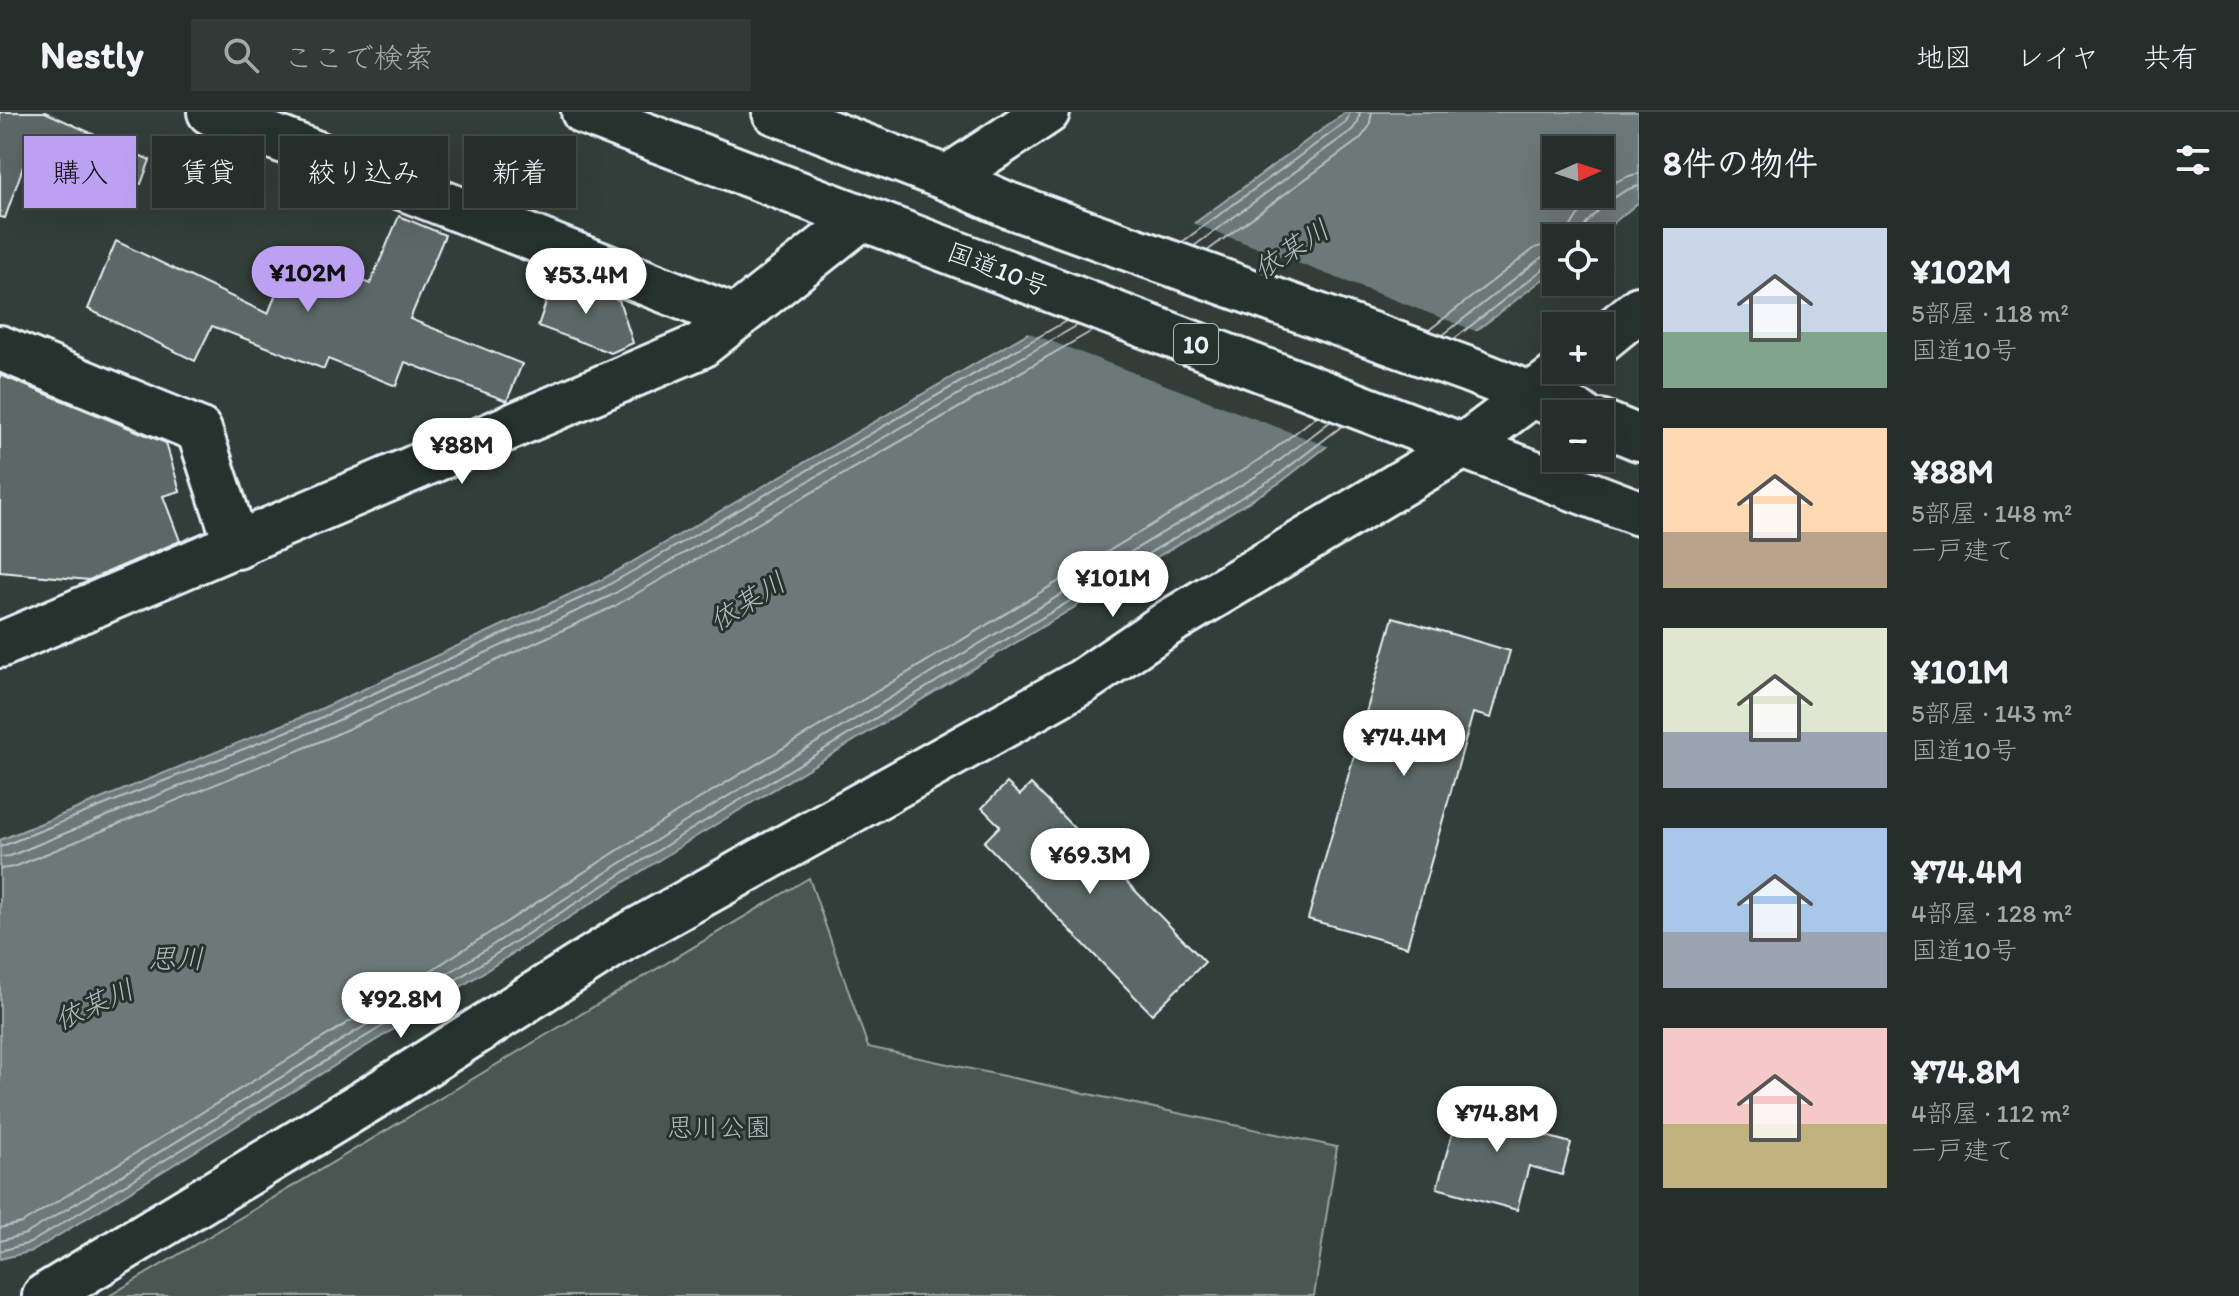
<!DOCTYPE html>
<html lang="ja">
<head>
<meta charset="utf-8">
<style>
	:root { --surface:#262e2b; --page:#323a37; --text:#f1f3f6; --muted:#a4a8a9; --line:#424a47; --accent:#bca0f2 }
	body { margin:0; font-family:Itim,"Klee One",sans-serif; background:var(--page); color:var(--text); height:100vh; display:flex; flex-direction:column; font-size:30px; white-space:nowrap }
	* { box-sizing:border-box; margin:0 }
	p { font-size:26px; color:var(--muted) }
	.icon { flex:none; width:44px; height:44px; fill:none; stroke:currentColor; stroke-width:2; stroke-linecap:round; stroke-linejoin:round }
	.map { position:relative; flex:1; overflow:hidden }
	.sheet { display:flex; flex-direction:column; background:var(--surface); width:600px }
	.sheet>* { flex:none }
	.guide { position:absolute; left:24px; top:24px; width:760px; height:72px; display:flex; gap:16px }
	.needle { width:52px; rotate:87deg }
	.controls { position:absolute; left:1542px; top:24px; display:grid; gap:16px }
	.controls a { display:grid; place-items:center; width:72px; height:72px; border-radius:0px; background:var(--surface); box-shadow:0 8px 32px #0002,0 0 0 2px var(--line); font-size:40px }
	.price { position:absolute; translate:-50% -68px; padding:0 18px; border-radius:28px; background:#fff; color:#222; font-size:26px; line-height:52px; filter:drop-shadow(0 2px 4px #0008) }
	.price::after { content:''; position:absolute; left:50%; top:48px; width:24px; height:18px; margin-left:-12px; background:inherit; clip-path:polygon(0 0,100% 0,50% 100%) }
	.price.active { background:var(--accent); color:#111 }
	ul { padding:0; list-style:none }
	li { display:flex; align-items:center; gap:24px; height:200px; padding:0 24px }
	li span { display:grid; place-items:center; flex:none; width:224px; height:160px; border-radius:0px; color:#555 }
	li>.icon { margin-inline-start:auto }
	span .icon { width:96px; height:96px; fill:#fffc; stroke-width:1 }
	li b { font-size:34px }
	h2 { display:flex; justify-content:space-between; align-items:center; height:96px; padding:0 24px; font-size:34px }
	.tag { padding:0 28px; border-radius:0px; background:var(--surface); box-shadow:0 8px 32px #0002,0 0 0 2px var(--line); font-size:28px; line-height:72px }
	.tag.active { background:var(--accent); color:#111 }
	header { display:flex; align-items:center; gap:48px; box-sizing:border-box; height:112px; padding:0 40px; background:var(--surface); border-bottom:2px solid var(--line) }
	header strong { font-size:38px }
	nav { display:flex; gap:44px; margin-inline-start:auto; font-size:28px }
	.search { width:560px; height:72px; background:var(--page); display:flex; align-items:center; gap:20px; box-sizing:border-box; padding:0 28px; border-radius:0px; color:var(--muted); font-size:30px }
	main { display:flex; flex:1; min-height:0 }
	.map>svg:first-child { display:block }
	.green { fill:#495651; stroke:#98a4a4; stroke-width:2 }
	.water { fill:#6d7978; stroke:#9ea9ab; stroke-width:2; fill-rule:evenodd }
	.pier { fill:#323e39 }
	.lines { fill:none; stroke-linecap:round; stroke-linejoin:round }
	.shore { stroke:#b7c1c5; stroke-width:2 }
	.building { fill:#5c6865; stroke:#e8f1f8; stroke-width:2 }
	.minor-casing { stroke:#e8f1f8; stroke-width:50 }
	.highway-casing { stroke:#e8f1f8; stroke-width:50 }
	.minor { stroke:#26332d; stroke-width:44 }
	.highway { stroke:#26332d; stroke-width:44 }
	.labels { text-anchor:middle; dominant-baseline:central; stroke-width:6; stroke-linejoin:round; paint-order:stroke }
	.shield { fill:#26332d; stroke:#aeb8bb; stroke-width:2 }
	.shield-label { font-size:24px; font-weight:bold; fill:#e8f1f8 }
	.street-label { font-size:26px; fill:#e8f1f8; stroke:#26332d }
	.park-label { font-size:26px; fill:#b0bbbe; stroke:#26332d }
	.water-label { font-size:28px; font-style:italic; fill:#b1bbbe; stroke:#26332d }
</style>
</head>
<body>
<header>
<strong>Nestly</strong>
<div class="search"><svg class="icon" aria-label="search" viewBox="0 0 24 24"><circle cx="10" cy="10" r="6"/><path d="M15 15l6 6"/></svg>ここで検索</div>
<nav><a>地図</a><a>レイヤ</a><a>共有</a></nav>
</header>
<main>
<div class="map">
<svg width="1639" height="1184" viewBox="0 0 1639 1184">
	<rect width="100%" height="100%" fill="#323e39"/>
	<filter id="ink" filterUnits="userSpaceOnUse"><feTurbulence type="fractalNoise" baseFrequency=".0125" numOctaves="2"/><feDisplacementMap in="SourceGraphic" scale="16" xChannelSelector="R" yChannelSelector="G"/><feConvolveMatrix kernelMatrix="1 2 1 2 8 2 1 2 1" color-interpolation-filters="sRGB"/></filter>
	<g filter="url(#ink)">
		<!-- green -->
		<path class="green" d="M809,766l59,169 469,100 -23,149h-1205z"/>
		<!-- water -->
		<path class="water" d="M1346,0h293v90l-44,36h-39v31l-275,213 -589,357 -288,184 -371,228 -33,8v-419l314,-128 287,-132 505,-292zM1556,38h44v44h-44z"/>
		<!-- pier -->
		<path class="pier" d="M1190,110l291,111 -149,115 -308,-117 80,-46z"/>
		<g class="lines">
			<!-- shore -->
			<path class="shore" d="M1568,126c1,-25 47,-63 71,-64
				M1580,126c2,-18 41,-50 59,-52
				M1182,130l164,-120 4,-10
				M1194,134l158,-116 6,-8 2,-10
				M1207,139l153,-112 9,-12 3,-15
				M1429,218l106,-82 21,-6
				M1443,223l99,-78 14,-3
				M1454,227l94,-74 8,-1
				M0,735l318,-128 287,-132 461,-266
				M0,745l10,-1 311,-128 289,-132 468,-271
				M0,757l14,-2 312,-128 289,-133 477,-275
				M0,1116l22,-5 366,-225 288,-185 588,-356 53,-41
				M0,1129l26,-7 368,-226 288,-184 589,-357 60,-46
				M0,1139l30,-8 369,-227 288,-184 590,-356 65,-50"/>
		</g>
		<!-- building -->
		<path class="building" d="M0,0h45l105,48 -9,24 -84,-30 -2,4 -25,-11 -25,71 -5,-1z
			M399,104l46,19 -35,84 112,45 -15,37 -102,-39 -9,24 -68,-27 -4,10 -112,-43 -17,35 -107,-52 28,-68 152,73 24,-61 78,31z
			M555,164l64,24 14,43 -22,10 -73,-27z
			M0,263l166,68 14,48 -17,5 17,45 -91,39 -89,-8z
			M1393,505l117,34 -19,67 -18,-5 -66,234 -99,-28z
			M1007,671l13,12 11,-11 174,178 -53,52 -168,-172 16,-16 -18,-18z
			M1462,986l80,23 -3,13 32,9 -9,32 -33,-9 -12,44 -80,-22z"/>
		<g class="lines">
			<defs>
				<path id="minor" d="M210,0l526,206
					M947,66l100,-66
					M1600,229l39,-32
					M0,236l199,82 38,116
					M0,533l700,-299 161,-128
					M45,1184l338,-205 239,-152 461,-258 90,-61 292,-175 100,-75"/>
				<path id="highway" d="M584,0l1055,401
					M775,0l172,66 61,27 461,165 111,44
					M1600,310l39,16"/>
			</defs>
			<!-- minor casing -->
			<use href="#minor" class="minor-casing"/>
			<!-- highway casing -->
			<use href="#highway" class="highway-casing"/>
			<!-- minor -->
			<use href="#minor" class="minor"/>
			<!-- highway -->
			<use href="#highway" class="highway"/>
		</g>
	</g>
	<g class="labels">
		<!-- shield labels -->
		<rect class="shield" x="1174" y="212" width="44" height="40" rx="6"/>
		<g class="shield-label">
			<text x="1196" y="232">10</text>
		</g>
		<!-- street labels -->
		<g class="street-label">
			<text transform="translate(998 157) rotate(21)">国道10号</text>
		</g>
		<!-- park labels -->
		<g class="park-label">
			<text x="719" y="1015">思川公園</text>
		</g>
		<!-- water labels -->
		<g class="water-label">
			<text transform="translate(1291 137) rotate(-33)">依某川</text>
			<text transform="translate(747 489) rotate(-32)">依某川</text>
			<text x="176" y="846">思川</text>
			<text transform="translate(94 892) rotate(-24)">依某川</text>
		</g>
	</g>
</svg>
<div class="controls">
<a><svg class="needle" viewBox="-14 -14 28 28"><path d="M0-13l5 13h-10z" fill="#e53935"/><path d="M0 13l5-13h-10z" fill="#a4a8a9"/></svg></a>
<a><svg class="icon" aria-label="locate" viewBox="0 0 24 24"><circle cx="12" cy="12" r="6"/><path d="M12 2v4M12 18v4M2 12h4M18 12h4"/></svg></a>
<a>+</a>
<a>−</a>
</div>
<b class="price active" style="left:308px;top:202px">¥102M</b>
<b class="price" style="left:586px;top:204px">¥53.4M</b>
<b class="price" style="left:462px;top:374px">¥88M</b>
<b class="price" style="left:1113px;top:507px">¥101M</b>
<b class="price" style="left:1404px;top:666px">¥74.4M</b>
<b class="price" style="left:1090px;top:784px">¥69.3M</b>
<b class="price" style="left:401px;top:928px">¥92.8M</b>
<b class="price" style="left:1497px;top:1042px">¥74.8M</b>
<div class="guide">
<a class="tag active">購入</a>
<a class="tag">賃貸</a>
<a class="tag">絞り込み</a>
<a class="tag">新着</a>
</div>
</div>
<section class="sheet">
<h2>8件の物件<svg class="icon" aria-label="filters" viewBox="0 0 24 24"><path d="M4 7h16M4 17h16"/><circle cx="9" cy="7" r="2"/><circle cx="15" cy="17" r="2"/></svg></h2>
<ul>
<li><span style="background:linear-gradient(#c9d6e8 65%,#7fa58c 0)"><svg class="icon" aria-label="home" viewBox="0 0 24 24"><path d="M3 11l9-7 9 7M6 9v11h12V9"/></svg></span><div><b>¥102M</b><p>5部屋 · 118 m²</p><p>国道10号</p></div></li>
<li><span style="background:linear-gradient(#ffd9b3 65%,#b9a48a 0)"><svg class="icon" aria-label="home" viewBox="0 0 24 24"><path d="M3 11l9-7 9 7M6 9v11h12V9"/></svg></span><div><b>¥88M</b><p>5部屋 · 148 m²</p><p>一戸建て</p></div></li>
<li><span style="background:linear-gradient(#dfe7d0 65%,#9aa5b1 0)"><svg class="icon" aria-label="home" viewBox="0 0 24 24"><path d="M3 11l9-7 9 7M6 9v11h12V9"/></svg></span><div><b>¥101M</b><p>5部屋 · 143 m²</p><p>国道10号</p></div></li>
<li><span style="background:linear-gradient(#a9c7e8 65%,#9aa5b1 0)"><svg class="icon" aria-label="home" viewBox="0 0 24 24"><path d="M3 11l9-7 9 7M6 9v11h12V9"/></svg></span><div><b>¥74.4M</b><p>4部屋 · 128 m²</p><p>国道10号</p></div></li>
<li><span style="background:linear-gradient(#f6c9c9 60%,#c2b280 0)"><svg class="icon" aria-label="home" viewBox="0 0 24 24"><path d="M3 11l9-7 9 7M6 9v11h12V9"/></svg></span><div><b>¥74.8M</b><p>4部屋 · 112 m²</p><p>一戸建て</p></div></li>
</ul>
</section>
</main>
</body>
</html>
